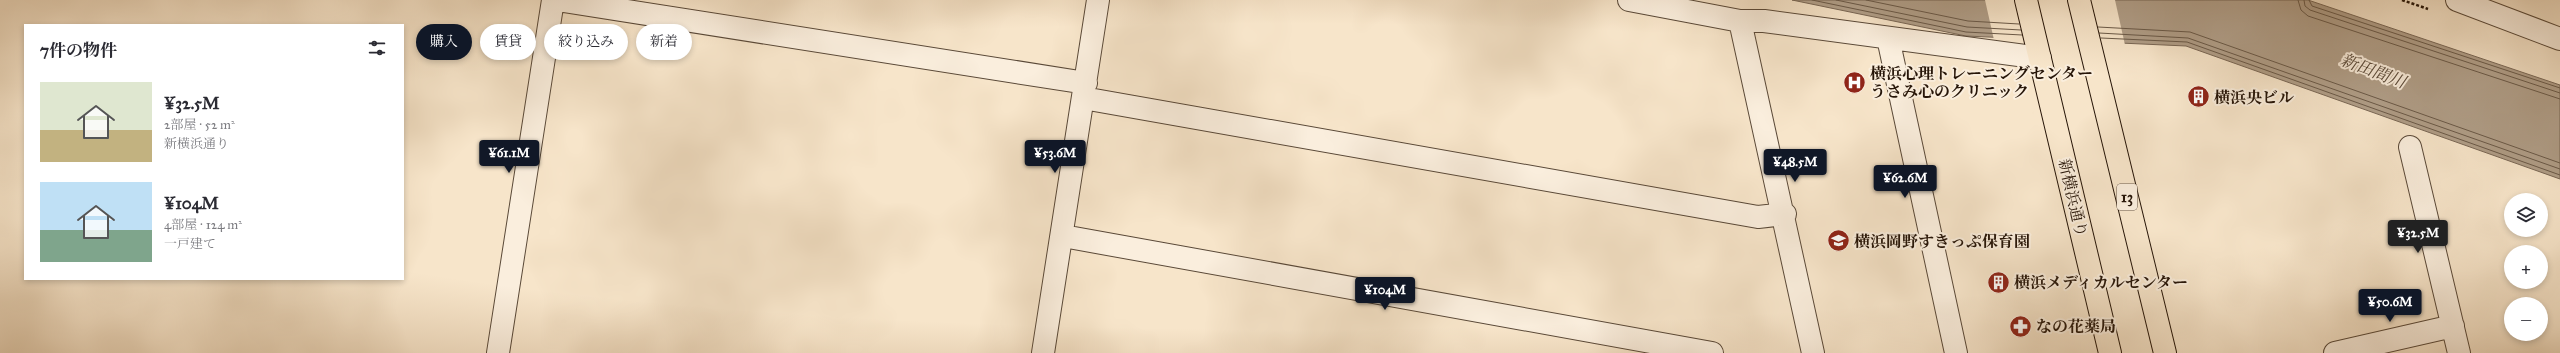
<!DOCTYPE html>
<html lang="ja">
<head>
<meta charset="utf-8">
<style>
	:root { --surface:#fff; --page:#f7f7f7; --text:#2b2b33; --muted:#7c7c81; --accent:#111827 }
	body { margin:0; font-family:"IM FELL Great Primer","Noto Serif JP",serif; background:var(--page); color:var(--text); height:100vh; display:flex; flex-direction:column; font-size:15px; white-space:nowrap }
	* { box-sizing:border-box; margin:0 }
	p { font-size:13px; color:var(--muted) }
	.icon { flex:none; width:22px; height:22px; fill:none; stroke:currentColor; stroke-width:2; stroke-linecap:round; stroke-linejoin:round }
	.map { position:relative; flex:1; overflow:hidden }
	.drawer { position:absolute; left:24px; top:24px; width:380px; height:256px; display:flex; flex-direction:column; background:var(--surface); border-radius:0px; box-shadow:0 2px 6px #0003 }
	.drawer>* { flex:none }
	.hud { position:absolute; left:416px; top:24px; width:380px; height:36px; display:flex; gap:8px }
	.fabs { position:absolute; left:2504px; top:193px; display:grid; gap:8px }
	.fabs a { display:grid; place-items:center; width:44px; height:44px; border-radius:50%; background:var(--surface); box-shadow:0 2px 6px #0003; font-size:20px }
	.price { position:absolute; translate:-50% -34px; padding:0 9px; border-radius:4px; background:var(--accent); color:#fff; font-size:13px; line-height:26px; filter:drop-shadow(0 1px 2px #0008) }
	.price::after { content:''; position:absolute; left:50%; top:24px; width:12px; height:9px; margin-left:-6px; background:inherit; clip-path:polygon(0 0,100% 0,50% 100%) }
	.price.active { background:#222; color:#fff }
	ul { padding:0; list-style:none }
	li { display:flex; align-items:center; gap:12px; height:100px; padding:0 16px }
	li span { display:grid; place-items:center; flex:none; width:112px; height:80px; border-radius:0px; color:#555 }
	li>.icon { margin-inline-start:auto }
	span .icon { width:48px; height:48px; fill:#fffc; stroke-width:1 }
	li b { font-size:17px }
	h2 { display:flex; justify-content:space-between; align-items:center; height:48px; padding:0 16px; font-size:17px }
	.tag { padding:0 14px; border-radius:18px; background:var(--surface); box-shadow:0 2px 6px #0003; font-size:14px; line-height:36px }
	.tag.active { background:var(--accent); color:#fff }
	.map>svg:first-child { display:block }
	.water { fill:#b09e88; stroke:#796755 }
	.pier { fill:#f7e5ca }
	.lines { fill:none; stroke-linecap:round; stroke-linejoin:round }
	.shore { stroke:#6b5a48; stroke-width:1 }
	.minor-casing { stroke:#5a4938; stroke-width:24 }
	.major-casing { stroke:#261508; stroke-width:24 }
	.path { stroke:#261508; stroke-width:2.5; stroke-dasharray:3 2; stroke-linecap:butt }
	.minor { stroke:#faeedd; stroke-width:22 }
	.major { stroke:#f7e5ca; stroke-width:22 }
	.labels { text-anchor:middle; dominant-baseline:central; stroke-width:4; stroke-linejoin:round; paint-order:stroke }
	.shield { fill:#faeedd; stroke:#665648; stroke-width:1 }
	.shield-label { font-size:15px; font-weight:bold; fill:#261508 }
	.poi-label { font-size:16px; font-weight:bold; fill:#261508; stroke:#faeedd; text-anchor:start }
	.street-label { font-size:16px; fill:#261508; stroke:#faeedd }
	.water-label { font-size:17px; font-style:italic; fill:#5d4c3b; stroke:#faeedd }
</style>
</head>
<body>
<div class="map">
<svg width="2560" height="353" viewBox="0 0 2560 353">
	<rect width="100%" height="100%" fill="#f7e5ca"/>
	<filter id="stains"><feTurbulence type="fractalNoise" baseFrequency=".005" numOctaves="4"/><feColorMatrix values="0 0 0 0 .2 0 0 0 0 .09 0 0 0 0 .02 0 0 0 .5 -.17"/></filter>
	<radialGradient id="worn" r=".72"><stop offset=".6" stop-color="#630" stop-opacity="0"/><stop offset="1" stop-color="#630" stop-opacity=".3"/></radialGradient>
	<!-- water -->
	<path class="water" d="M1792,0h516l252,85v94l-374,-133 -220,-10z"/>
	<!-- pier -->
	<path class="pier" d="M1985,0h130l10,45 -131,-5z"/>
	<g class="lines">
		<!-- shore -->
		<path class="shore" d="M1812,0l154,32 56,3
			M1836,0l131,27 54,3
			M1866,0l102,21 51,3
			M2298,0l3,10 7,6 252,83
			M2304,0l1,6 5,4 250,83
			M2309,0l3,6 248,82
			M2098,27l92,5 370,131
			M2099,33l89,5 372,131
			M2101,38l86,4 373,133"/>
		<defs>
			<path id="minor" d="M557,0l529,83
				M1629,0l111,21h24l276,37
				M2457,0l103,39
				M1740,21l73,332
				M1888,38l68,315
				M1083,98l675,119 27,-3
				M2410,147l49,206
				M1063,236l649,117
				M498,353l55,-353
				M1043,353l55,-353
				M2335,353l118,-27"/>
			<path id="major" d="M2026,0l84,353
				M2079,0l86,353"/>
		</defs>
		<!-- minor casing -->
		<use href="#minor" class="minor-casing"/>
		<!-- major casing -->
		<use href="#major" class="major-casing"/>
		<!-- path -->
		<path class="path" d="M2402,0l26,9"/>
		<!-- minor -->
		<use href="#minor" class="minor"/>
		<!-- major -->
		<use href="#major" class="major"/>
	</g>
	<!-- icons -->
	<defs>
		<symbol id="hospital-disc" viewBox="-11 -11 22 22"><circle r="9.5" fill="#8f2418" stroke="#faeedd"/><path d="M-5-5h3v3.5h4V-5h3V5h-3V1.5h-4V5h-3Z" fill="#fff"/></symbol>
		<symbol id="building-disc" viewBox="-11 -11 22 22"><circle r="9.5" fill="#8f2418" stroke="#faeedd"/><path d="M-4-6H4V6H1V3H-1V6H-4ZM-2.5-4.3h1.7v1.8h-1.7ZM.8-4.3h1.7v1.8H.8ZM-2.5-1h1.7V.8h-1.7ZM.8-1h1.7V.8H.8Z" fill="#fff"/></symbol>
		<symbol id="school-disc" viewBox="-11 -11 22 22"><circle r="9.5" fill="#8f2418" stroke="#faeedd"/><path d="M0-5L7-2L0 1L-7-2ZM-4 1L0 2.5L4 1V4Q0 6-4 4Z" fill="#fff"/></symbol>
		<symbol id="pharmacy-disc" viewBox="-11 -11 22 22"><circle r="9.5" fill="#8f2418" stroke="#faeedd"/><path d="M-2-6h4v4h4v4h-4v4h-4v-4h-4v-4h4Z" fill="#fff"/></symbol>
	</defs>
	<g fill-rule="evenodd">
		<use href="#hospital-disc" x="1842" y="70" width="25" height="25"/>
		<use href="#building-disc" x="2186" y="84" width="25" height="25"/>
		<use href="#school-disc" x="1826" y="228" width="25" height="25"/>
		<use href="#building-disc" x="1986" y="270" width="25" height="25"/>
		<use href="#pharmacy-disc" x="2008" y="314" width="25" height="25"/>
	</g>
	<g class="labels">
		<!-- shield labels -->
		<rect class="shield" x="2117" y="184" width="20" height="26" rx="3"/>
		<g class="shield-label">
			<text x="2127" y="197">13</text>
		</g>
		<!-- poi labels -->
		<g class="poi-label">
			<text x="1870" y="73">横浜心理トレーニングセンター<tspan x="1870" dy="18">うさみ心のクリニック</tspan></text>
			<text x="2214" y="97">横浜央ビル</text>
			<text x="1854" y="241">横浜岡野すきっぷ保育園</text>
			<text x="2014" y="282">横浜メディカルセンター</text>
			<text x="2036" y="326">なの花薬局</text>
		</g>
		<!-- street labels -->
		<g class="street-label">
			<text transform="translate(2073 198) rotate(77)">新横浜通り</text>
		</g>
		<!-- water labels -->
		<g class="water-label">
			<text transform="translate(2373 71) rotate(21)">新田間川</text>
		</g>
	</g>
	<rect width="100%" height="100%" filter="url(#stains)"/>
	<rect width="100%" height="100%" fill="url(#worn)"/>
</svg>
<div class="fabs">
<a><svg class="icon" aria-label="layers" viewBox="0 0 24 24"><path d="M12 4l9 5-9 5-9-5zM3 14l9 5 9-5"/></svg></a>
<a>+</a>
<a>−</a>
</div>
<b class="price" style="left:509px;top:174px">¥61.1M</b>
<b class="price" style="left:1055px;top:174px">¥53.6M</b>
<b class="price" style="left:1795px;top:183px">¥48.5M</b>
<b class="price" style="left:1905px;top:199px">¥62.6M</b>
<b class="price active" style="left:2418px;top:254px">¥32.5M</b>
<b class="price" style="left:1385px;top:311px">¥104M</b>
<b class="price" style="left:2390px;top:323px">¥50.6M</b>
<div class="hud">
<a class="tag active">購入</a>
<a class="tag">賃貸</a>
<a class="tag">絞り込み</a>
<a class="tag">新着</a>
</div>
<section class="drawer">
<h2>7件の物件<svg class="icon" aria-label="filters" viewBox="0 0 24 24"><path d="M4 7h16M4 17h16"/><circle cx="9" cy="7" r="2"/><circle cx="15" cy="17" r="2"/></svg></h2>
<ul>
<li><span style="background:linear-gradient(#dfe7d0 60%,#c2b280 0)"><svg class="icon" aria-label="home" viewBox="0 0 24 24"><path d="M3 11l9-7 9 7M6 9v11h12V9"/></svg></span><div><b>¥32.5M</b><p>2部屋 · 52 m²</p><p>新横浜通り</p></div></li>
<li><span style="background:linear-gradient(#bfe0f5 60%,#7fa58c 0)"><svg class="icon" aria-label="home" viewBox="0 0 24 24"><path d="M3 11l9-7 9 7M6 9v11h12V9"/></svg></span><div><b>¥104M</b><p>4部屋 · 124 m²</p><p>一戸建て</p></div></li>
</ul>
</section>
</div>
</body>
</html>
